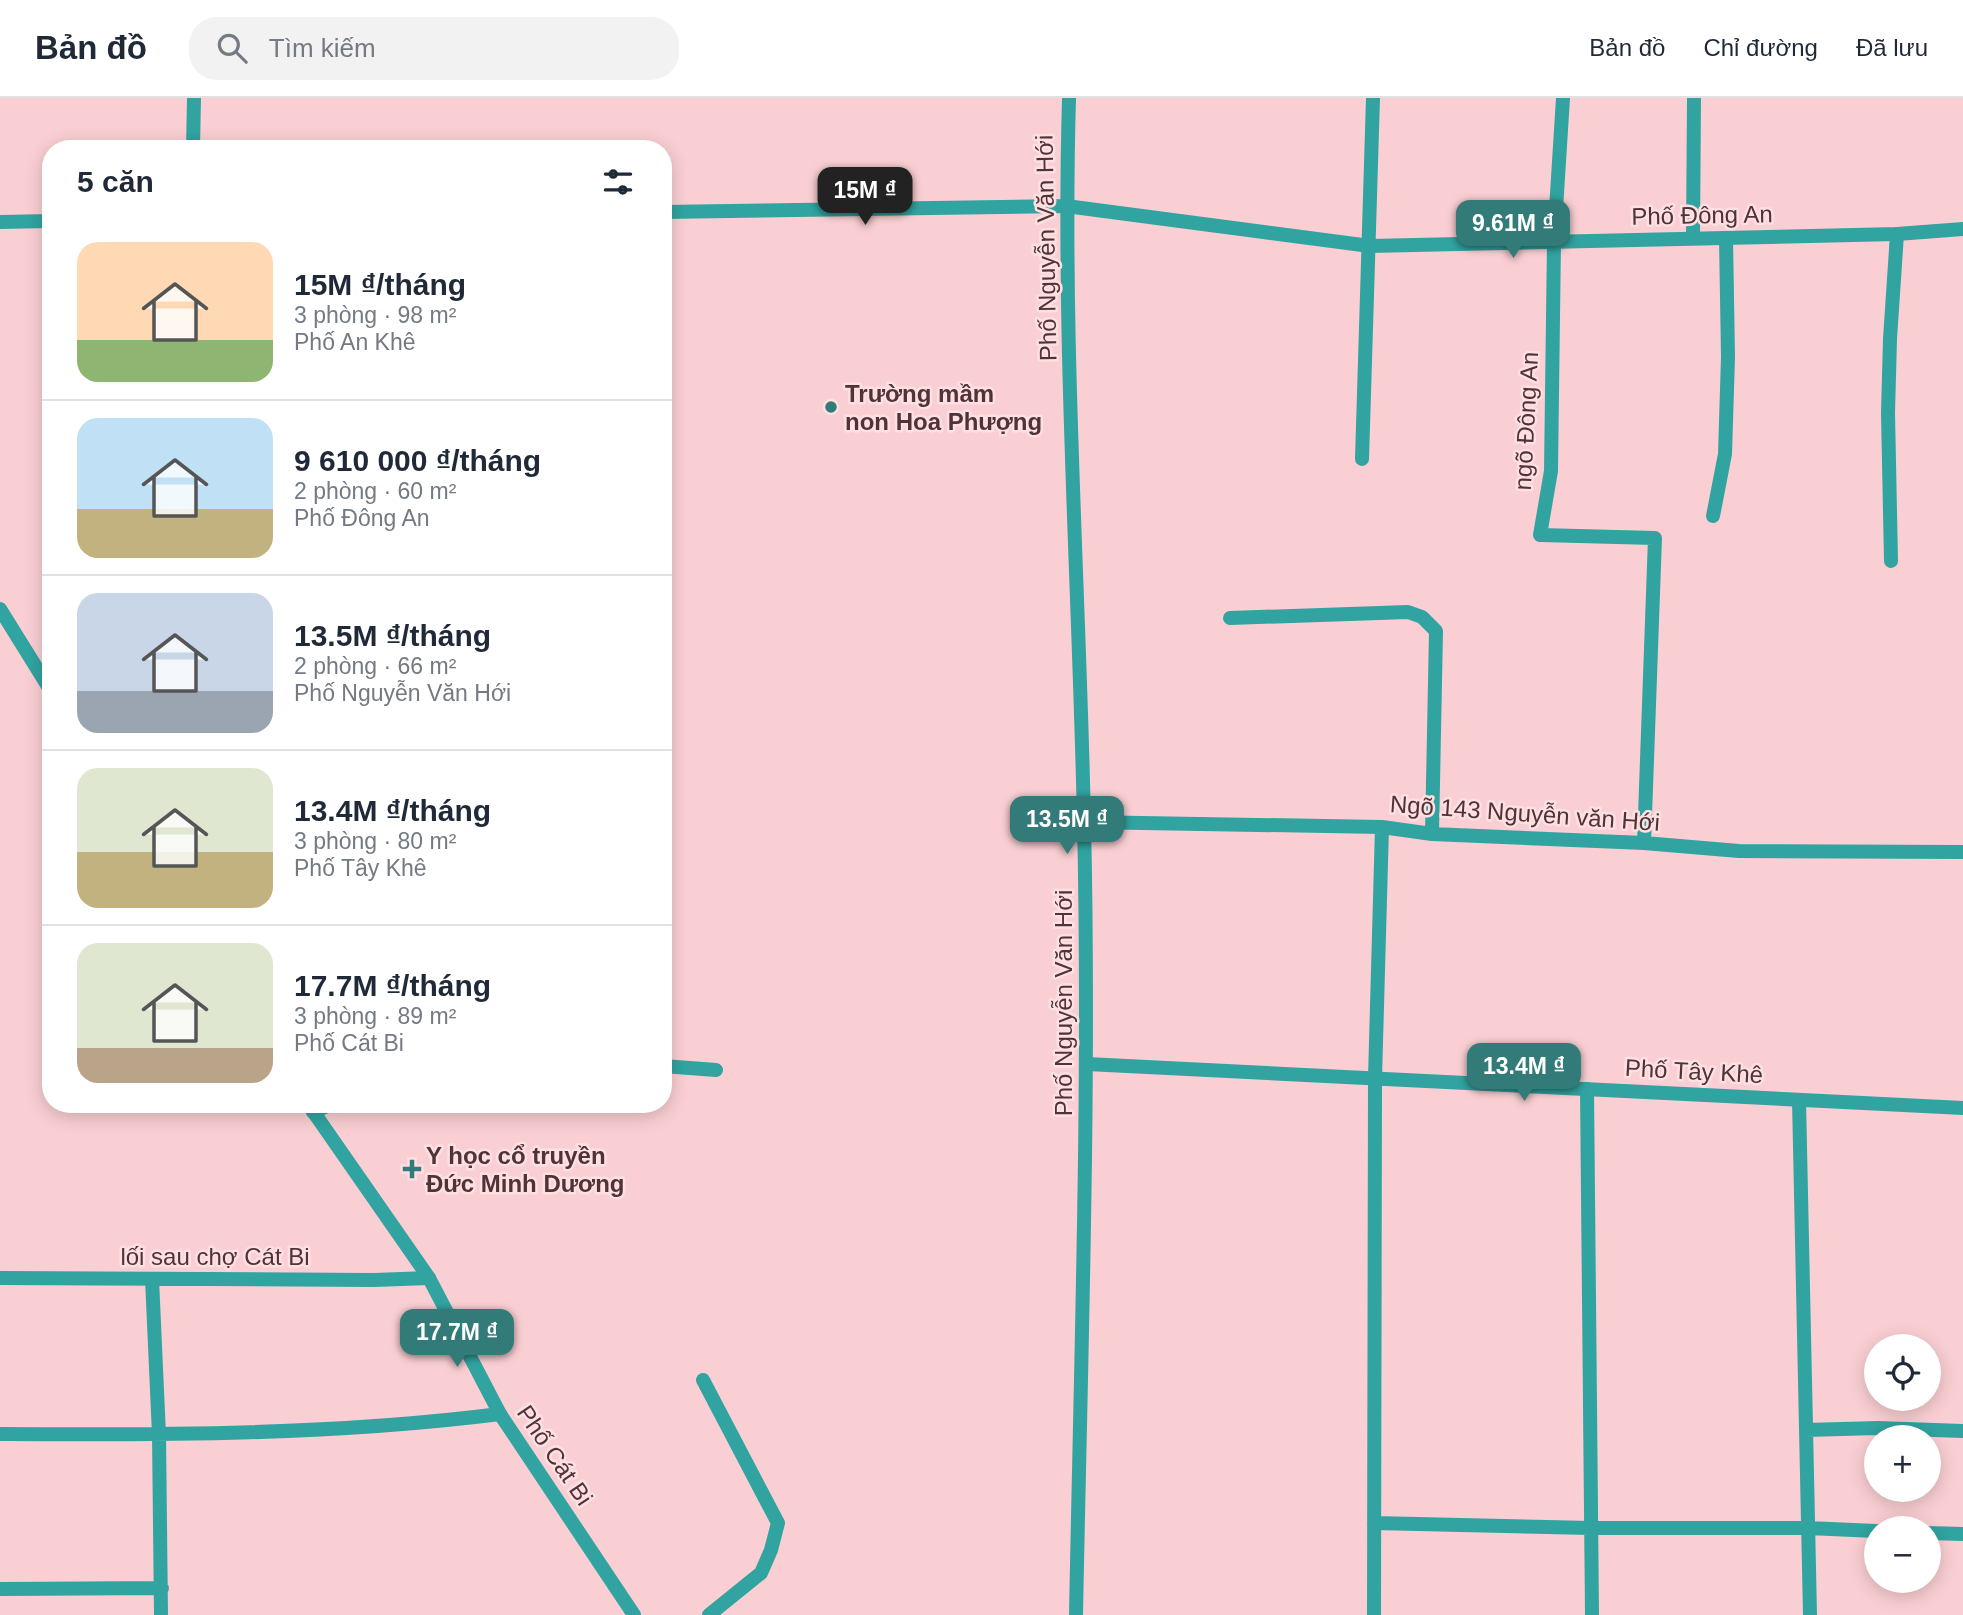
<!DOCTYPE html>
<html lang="vi">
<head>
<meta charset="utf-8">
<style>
	:root { --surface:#fff; --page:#f2f2f3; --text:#1f2937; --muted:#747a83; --line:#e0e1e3; --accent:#337b79 }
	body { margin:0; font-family:Helvetica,sans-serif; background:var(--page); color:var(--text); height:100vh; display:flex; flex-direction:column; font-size:26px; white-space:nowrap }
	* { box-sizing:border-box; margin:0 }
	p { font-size:23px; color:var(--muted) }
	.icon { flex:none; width:38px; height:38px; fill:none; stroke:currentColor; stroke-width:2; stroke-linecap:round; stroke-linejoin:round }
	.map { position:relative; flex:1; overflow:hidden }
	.drawer { position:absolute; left:42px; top:42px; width:630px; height:973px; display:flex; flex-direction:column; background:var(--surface); border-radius:28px; box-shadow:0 4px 18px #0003 }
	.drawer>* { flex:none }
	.tools { position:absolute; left:1864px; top:1236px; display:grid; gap:14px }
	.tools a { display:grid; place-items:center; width:77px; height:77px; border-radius:50%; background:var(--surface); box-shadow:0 4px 18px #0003; font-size:35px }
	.price { position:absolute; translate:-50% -60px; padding:0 16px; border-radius:14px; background:var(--accent); color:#fff; font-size:23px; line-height:46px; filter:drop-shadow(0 2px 4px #0008) }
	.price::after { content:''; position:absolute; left:50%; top:42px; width:21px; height:16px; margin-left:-10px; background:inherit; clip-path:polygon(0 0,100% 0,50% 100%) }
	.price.selected { background:#222; color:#fff }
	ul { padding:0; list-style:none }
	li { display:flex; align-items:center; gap:21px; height:175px; padding:0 35px }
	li+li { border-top:2px solid var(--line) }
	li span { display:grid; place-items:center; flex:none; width:196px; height:140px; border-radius:21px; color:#555 }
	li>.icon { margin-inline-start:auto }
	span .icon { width:84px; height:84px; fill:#fffc; stroke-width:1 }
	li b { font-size:30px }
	h2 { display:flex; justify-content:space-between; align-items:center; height:84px; padding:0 35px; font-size:30px }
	header { display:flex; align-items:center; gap:42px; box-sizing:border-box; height:98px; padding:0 35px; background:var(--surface); border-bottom:2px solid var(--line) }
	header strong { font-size:33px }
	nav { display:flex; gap:38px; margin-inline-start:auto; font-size:24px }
	.search { width:490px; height:63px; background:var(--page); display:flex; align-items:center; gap:18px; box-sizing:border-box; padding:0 24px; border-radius:28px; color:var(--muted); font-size:26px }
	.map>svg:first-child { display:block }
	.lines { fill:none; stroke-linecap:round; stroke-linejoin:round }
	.service { stroke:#31a4a1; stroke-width:14 }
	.minor { stroke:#31a4a1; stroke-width:14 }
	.tertiary { stroke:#31a4a1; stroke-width:14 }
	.poi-dot { fill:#337b79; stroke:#fee0e3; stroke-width:2.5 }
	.labels { text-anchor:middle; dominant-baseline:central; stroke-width:5; stroke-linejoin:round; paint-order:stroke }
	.street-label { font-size:24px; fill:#4f3336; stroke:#fee0e3 }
	.poi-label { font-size:24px; font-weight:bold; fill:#4f3336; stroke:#fee0e3; text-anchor:start }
</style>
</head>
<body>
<header>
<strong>Bản đồ</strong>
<div class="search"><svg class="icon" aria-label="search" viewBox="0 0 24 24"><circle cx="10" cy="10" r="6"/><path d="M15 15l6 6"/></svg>Tìm kiếm</div>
<nav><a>Bản đồ</a><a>Chỉ đường</a><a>Đã lưu</a></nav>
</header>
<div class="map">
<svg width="1963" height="1517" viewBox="0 0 1963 1517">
	<rect width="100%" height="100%" fill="#facfd3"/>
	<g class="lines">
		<!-- service -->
		<path class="service" d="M1563,0l-9,143 -3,230 -11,64 115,3 -11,305
			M193,51l1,-51
			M1693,140l1,-140
			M1362,361l11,-361
			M1713,418l12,-62 3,-97 -2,-119
			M1891,463l-3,-148 2,-74 7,-105
			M1230,520l178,-6 14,5 14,14 -4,203
			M1084,724l298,5 50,7 212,9 95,8 224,1
			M663,968l53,4
			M1587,991l5,526
			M1799,1002l11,515
			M313,1014l19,-8
			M0,1180l374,2 55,-2
			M152,1181l7,156 2,180
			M703,1282l75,143 -7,27 -10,23 -52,42
			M1806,1332l72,-2 85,3
			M0,1336c166,1 334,1 500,-20
			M1374,1425l217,5h217l68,3
			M1928,1435l35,1
			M0,1491l162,-1
			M1374,1517l1,-537 7,-251"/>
		<!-- minor -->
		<path class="minor" d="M1066,108l304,40 527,-12 66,-5
			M1087,966l876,44"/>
		<!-- tertiary -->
		<path class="tertiary" d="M1069,0c-7,241 10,483 15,724 6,264 -3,529 -8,793
			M663,114l403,-6
			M0,124l51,-1
			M0,511l51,82
			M308,1006l121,174 71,136 134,201"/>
	</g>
	<!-- markers -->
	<g class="poi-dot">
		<circle cx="831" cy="309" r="7"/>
		<path d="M408.5 1060.5h7v7h7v7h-7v7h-7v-7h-7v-7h7z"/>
	</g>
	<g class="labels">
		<!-- street labels -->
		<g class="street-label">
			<text transform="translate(1702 117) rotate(-1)">Phố Đông An</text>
			<text transform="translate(1046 150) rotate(-91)">Phố Nguyễn Văn Hới</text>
			<text transform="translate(1526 323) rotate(-87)">ngõ Đông An</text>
			<text transform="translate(1525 715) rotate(4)">Ngõ 143 Nguyễn văn Hới</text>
			<text transform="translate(1063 905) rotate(-90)">Phố Nguyễn Văn Hới</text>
			<text transform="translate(1694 973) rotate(3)">Phố Tây Khê</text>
			<text x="215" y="1158">lối sau chợ Cát Bi</text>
			<text transform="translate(555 1357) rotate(56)">Phố Cát Bi</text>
		</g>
		<!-- poi labels -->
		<g class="poi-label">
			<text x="845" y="295">Trường mầm<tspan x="845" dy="28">non Hoa Phượng</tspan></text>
			<text x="426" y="1057">Y học cổ truyền<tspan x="426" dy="28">Đức Minh Dương</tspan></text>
		</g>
	</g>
</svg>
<div class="tools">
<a><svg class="icon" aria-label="locate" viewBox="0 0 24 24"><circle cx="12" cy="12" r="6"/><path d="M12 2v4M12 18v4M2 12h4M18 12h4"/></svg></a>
<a>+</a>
<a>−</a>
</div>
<b class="price selected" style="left:865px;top:129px">15M ₫</b>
<b class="price" style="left:1513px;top:162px">9.61M ₫</b>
<b class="price" style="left:1067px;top:758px">13.5M ₫</b>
<b class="price" style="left:1524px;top:1005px">13.4M ₫</b>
<b class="price" style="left:457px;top:1271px">17.7M ₫</b>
<section class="drawer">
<h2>5 căn<svg class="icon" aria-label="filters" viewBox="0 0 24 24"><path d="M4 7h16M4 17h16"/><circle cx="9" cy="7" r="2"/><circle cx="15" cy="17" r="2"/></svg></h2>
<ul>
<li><span style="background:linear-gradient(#ffd9b3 70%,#8fb573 0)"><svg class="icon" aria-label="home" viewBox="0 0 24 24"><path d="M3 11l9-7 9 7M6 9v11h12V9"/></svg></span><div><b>15M ₫/tháng</b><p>3 phòng · 98 m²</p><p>Phố An Khê</p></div></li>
<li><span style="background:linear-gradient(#bfe0f5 65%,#c2b280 0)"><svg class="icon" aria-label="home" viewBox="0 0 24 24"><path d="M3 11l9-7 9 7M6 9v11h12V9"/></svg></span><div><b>9 610 000 ₫/tháng</b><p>2 phòng · 60 m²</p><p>Phố Đông An</p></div></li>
<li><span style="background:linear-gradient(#c9d6e8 70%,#9aa5b1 0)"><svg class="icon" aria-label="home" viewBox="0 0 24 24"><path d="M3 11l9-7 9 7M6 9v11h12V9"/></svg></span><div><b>13.5M ₫/tháng</b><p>2 phòng · 66 m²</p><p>Phố Nguyễn Văn Hới</p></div></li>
<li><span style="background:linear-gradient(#dfe7d0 60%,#c2b280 0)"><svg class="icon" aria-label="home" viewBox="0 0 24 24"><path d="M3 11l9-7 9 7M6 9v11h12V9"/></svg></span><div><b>13.4M ₫/tháng</b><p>3 phòng · 80 m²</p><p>Phố Tây Khê</p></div></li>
<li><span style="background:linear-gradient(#dfe7d0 75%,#b9a48a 0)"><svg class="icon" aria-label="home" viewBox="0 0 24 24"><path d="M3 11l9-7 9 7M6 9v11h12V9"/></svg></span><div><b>17.7M ₫/tháng</b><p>3 phòng · 89 m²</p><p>Phố Cát Bi</p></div></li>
</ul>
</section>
</div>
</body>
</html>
